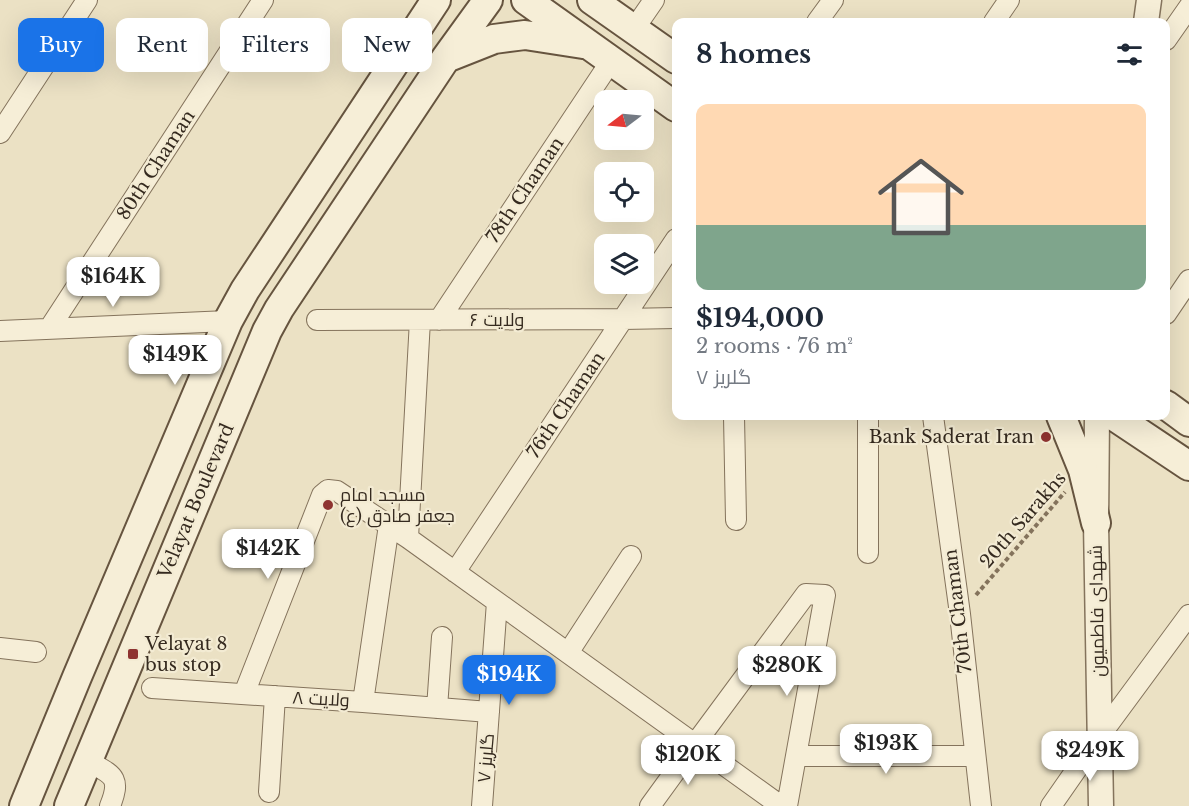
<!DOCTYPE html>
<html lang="en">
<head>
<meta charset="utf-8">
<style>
	:root { --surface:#fff; --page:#f2f2f3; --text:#1f2937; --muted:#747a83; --accent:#1a73e8 }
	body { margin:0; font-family:"Libre Baskerville",Cairo,serif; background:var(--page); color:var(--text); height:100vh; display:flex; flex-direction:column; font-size:22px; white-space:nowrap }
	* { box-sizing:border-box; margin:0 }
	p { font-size:20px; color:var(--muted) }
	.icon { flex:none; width:33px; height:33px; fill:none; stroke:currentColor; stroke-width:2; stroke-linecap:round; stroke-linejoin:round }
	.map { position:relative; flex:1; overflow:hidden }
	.side { position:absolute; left:672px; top:18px; width:498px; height:402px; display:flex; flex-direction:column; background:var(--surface); border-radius:12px; box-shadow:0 6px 24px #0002 }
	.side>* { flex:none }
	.guide { position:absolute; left:18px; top:18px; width:564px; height:54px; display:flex; gap:12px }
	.needle { width:39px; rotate:254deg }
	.tools { position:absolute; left:594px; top:90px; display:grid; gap:12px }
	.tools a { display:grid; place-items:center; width:60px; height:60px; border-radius:12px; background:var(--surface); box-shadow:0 6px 24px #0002; font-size:30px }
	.price { position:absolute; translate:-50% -51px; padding:0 14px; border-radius:12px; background:#fff; color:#222; font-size:20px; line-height:39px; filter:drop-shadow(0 2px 3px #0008) }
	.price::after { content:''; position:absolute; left:50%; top:36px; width:18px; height:14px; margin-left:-9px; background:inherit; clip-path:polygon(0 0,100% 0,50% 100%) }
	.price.current { background:var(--accent); color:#fff }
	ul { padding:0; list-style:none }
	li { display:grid; align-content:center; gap:12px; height:318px; padding:0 24px }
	li span { display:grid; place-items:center; height:186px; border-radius:12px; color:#555 }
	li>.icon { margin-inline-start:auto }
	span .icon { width:108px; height:108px; fill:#fffc; stroke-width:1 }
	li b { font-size:26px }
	h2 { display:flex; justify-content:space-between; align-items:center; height:72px; padding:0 24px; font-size:26px }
	.chip { padding:0 21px; border-radius:12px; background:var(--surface); box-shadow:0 6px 24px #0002; font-size:21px; line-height:54px }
	.chip.current { background:var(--accent); color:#fff }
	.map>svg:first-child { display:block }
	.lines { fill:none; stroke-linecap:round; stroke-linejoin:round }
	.minor-casing { stroke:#84735c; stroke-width:22 }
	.tertiary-casing { stroke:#84735c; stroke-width:27 }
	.secondary-casing { stroke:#66543f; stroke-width:32 }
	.path { stroke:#84735c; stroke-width:4; stroke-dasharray:4.5 3; stroke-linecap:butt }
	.minor { stroke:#f6eed7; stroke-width:20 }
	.tertiary { stroke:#f6eed7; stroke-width:24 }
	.secondary { stroke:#f6eed7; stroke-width:28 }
	.poi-dot { fill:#8e3330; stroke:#f3ebd3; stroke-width:2 }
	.labels { text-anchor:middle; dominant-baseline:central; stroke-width:4.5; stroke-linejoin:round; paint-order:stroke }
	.street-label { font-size:18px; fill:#352a1f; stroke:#f3ebd3 }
	.poi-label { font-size:18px; fill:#352a1f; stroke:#f3ebd3; text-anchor:start }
</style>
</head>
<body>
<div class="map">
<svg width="1189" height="806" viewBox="0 0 1189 806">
	<rect width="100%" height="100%" fill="#ebe1c4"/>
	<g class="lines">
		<defs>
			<path id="minor" d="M817,22l16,-22
				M994,22l15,-22
				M634,29l20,-29
				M1166,40l23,-33
				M0,133l87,-133
				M1166,314l23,-34
				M317,320l306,-1 53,-1
				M439,320l172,-259
				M49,329l214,-329
				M0,331l228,-10
				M734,416l2,104
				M868,416v137
				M933,416l27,198 21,192
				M408,538l12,-218
				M455,572l221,-333
				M0,648l36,4
				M568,653l63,-97
				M152,688l211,14 126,10
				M244,694l78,-199 6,-5 9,1 71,47 373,268
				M363,702l26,-177
				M437,708l5,-71
				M796,756h179
				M88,761c24,14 34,15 22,45
				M269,792l6,-96
				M482,806l15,-204
				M650,806l45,-62 111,-150 19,1 -38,211
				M1051,806l48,-69 90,-122"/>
			<path id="tertiary" d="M1146,22l3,-22
				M1097,416l-1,107 5,283"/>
			<path id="secondary" d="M526,0l150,107
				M592,0l84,59
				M446,58l48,-19 31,-4 58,9
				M1166,405l23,17
				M1061,416l22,54 13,53
				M1114,416l75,50
				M24,806l53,-129 151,-356 17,-31 191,-290
				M69,806l198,-475 12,-22 167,-251 42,-58"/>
		</defs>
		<!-- minor casing -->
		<use href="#minor" class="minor-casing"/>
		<!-- tertiary casing -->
		<use href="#tertiary" class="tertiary-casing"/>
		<!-- secondary casing -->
		<use href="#secondary" class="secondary-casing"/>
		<!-- path -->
		<path class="path" d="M976,595l89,-103"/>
		<!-- minor -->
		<use href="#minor" class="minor"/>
		<!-- tertiary -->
		<use href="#tertiary" class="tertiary"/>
		<!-- secondary -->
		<use href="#secondary" class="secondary"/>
	</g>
	<!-- markers -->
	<g class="poi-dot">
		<circle cx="1046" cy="437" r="6"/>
		<circle cx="328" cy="505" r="6"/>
		<rect x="127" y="648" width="12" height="12" rx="3"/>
	</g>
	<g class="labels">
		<!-- street labels -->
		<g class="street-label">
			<text transform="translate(156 165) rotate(-57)">80th Chaman</text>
			<text transform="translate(525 190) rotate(-56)">78th Chaman</text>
			<text x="497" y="320">ولایت ۶</text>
			<text transform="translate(566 405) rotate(-56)">76th Chaman</text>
			<text transform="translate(196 501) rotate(-67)">Velayat Boulevard</text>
			<text transform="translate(1023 520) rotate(-49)">20th Sarakhs</text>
			<text transform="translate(958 611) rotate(-97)">70th Chaman</text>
			<text transform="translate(1097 611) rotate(-91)">شهدای فاطمیون</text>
			<text transform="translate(321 699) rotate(3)">ولایت ۸</text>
			<text transform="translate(486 758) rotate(-85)">گلریز ۷</text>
		</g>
		<!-- poi labels -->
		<g class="poi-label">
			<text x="1034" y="437" text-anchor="end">Bank Saderat Iran</text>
			<text x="340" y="495">مسجد امام<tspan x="340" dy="21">جعفر صادق (ع)</tspan></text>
			<text x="145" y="644">Velayat 8<tspan x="145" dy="21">bus stop</tspan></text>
		</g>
	</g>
</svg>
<div class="tools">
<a><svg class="needle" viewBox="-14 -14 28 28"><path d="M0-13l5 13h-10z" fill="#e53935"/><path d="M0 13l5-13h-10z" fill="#747a83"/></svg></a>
<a><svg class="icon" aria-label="locate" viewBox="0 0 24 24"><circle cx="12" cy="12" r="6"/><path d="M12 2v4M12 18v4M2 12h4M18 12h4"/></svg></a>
<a><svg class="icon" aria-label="layers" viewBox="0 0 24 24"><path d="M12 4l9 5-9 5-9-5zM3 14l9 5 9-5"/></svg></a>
</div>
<b class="price" style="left:113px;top:308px">$164K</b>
<b class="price" style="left:175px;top:386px">$149K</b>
<b class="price" style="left:268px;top:580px">$142K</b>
<b class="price" style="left:787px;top:697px">$280K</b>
<b class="price current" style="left:509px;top:706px">$194K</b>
<b class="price" style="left:886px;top:775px">$193K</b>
<b class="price" style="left:1090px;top:782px">$249K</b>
<b class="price" style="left:688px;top:786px">$120K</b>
<div class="guide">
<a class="chip current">Buy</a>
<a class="chip">Rent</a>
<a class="chip">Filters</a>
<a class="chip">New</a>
</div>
<section class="side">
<h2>8 homes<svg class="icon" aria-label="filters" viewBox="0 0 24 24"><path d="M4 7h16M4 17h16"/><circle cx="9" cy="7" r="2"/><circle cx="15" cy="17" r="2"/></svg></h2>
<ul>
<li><span style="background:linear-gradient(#ffd9b3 65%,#7fa58c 0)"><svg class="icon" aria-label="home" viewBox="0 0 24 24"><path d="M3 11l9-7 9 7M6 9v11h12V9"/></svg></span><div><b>$194,000</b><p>2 rooms · 76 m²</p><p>گلریز ۷</p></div></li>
</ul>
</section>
</div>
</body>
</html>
